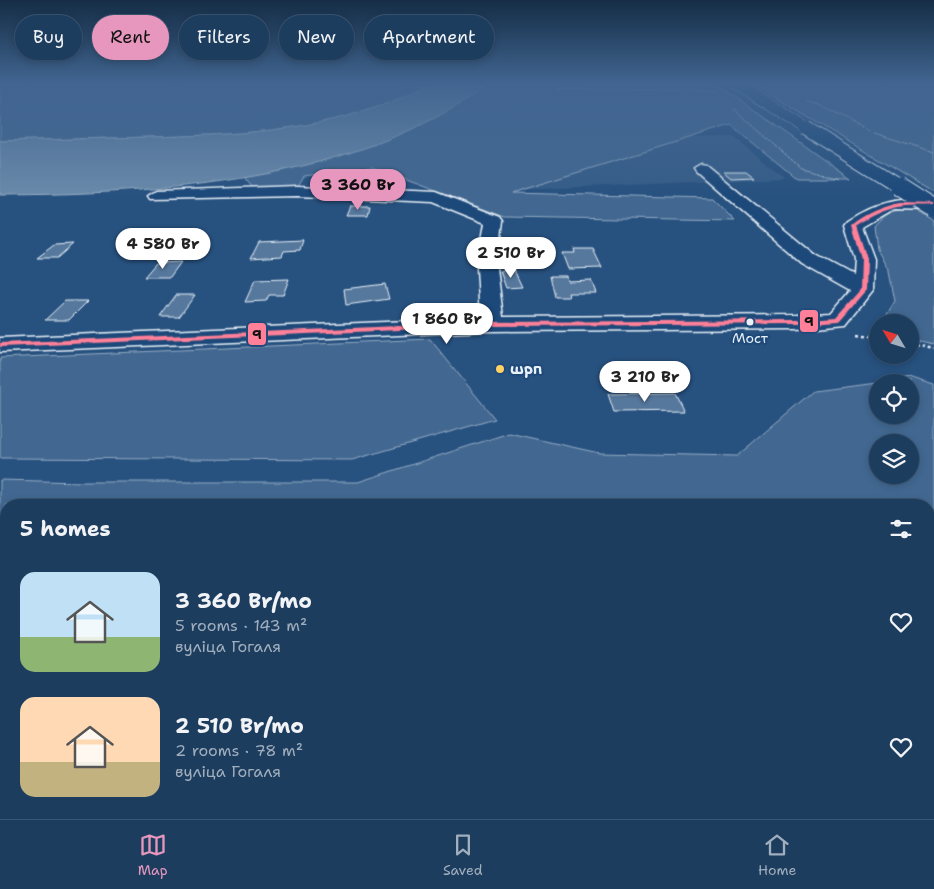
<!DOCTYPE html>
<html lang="en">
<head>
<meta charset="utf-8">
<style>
	:root { --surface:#1d3d5f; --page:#2a4868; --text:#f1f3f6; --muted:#a0aebd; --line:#3b5674; --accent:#e797bd }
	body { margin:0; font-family:"Shantell Sans",sans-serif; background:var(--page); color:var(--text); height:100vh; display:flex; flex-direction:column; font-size:19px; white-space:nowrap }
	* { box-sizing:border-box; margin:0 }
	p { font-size:16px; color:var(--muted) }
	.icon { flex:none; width:28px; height:28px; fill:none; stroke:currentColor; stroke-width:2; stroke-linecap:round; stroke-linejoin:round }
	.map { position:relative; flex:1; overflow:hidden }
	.panel { position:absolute; left:0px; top:499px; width:935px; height:321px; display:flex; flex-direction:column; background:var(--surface); border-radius:20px 20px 0 0; box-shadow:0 2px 8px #0003,0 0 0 1px var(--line) }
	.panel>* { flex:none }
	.top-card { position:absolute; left:15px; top:15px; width:500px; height:45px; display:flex; gap:10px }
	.needle { width:32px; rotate:308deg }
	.controls { position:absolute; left:869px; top:314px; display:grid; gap:10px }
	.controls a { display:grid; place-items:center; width:50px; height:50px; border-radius:50%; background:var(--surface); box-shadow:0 2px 8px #0003,0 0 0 1px var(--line); font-size:25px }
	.price { position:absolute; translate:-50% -42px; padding:0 11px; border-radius:18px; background:#fff; color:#222; font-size:16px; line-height:32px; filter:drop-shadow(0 1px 2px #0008) }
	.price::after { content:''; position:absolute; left:50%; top:30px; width:15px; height:11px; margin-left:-8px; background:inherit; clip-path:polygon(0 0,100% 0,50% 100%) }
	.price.current { background:var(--accent); color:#111 }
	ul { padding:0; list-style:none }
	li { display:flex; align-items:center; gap:15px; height:125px; padding:0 20px }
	li span { display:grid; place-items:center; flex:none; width:140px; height:100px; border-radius:15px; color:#555 }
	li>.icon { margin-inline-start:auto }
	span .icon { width:60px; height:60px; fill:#fffc; stroke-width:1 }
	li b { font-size:21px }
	h2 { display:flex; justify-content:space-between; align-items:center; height:60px; padding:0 20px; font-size:21px }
	.pill { padding:0 18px; border-radius:22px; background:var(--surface); box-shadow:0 2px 8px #0003,0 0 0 1px var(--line); font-size:18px; line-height:45px }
	.pill.current { background:var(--accent); color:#111 }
	.tab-bar { display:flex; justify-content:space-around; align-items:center; height:70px; border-top:1px solid var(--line); background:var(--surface); font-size:14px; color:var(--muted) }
	.tab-bar a { display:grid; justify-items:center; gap:2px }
	.tab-bar .current { color:var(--accent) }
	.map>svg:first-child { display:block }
	.built { fill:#355d88 }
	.green { fill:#436891; stroke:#96acc4; fill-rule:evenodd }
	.water { fill:#6b8aaa; stroke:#9db3c9 }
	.building { fill:#57789d; stroke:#e8f1f8 }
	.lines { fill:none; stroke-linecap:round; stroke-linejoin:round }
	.minor-casing { stroke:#e8f1f8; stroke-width:3 }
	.path-far1 { stroke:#e8f1f8; stroke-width:1; stroke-dasharray:1 1; stroke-linecap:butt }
	.path { stroke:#e8f1f8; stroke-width:2.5; stroke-dasharray:3 3; stroke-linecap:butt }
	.minor { fill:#1f4a7a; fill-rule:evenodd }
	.major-bridge-far2-casing { stroke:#e8f1f8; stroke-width:12; stroke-linecap:butt }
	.major-bridge-far1-casing { stroke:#e8f1f8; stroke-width:15; stroke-linecap:butt }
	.major-bridge-casing { stroke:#e8f1f8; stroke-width:19; stroke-linecap:butt }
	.major-bridge-far2 { stroke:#1f4a7a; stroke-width:11 }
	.major-bridge-far1 { stroke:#1f4a7a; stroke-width:13 }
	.major-bridge { stroke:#1f4a7a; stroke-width:17 }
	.bus-1-casing { stroke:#1f4a7a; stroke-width:3 }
	.bus-1 { fill:#ff8098; fill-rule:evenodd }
	.bus-dot { fill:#e8f1f8; stroke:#1f4a7a; stroke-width:2 }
	.poi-dot { fill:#ffd166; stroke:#1f4a7a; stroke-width:2 }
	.labels { text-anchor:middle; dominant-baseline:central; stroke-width:4.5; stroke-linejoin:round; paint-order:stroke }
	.bus-label { font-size:14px; fill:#e8f1f8; stroke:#1f4a7a }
	.poi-label { font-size:15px; font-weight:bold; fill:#e8f1f8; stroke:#1f4a7a; text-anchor:start }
	.line-badge { stroke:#1f4a7a; stroke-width:2 }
	.pale-badge-label { font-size:14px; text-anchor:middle; font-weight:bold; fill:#111 }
</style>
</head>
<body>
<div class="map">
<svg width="934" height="819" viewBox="0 0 934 819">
	<rect width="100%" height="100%" fill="#27517f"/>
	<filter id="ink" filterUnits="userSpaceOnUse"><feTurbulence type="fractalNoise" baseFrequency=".02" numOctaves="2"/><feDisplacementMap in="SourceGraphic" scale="10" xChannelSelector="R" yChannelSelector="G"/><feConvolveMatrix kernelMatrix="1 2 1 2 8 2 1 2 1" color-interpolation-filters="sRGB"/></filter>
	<g filter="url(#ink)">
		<!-- built -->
		<path class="built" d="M734,137l51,41 -269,12 -11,-48z"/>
		<!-- green -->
		<path class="green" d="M0,83h430c-12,6 -25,13 -37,18 -77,31 -163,34 -244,36 -50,1 -99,3 -149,4z
			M491,83h225l135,95h-55l-65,-53 -220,68 201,5 23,23 -230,-4 -133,-50 -68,9 -6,10 -46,1 -8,-10c88,-17 173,-43 247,-94z
			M751,83h183v110z
			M915,209l19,12v123l-24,-5v-17h-28l13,-21 -6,-29 -12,-23 -3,-23c13,-16 21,-16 41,-17z
			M430,339l65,80 -143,41 -352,-2v-100z
			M911,378l23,7v181l-5,1v-62h-923v309h754l-2,5h-758v-339l83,2h275l151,-49 90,20 138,3 76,-65 65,-8v32h32v-33h-32zM878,442h32v33h-32z"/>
		<!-- water -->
		<path class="water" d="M430,83h61c-133,99 -331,111 -491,112v-54c50,-1 99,-3 149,-4 81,-2 167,-5 244,-36 12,-5 25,-12 37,-18z"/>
		<!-- building -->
		<path class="building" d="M723,171h23l8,6 -23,1z
			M350,206h20l-2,9h-22z
			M303,240l-3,10 -16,1 -2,5 -31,2 8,-16z
			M73,244l-16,14h-20l17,-13z
			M574,249h19l9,19 -34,1 -6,-16h13z
			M181,262l-11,15h-26l12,-14z
			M514,270l8,17 -16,1 -6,-17z
			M550,276h16l1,5 24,-1 5,13h-28l1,4h-14z
			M289,279l-6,16h-14l-3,6 -21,1 10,-22z
			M385,284l4,15 -43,6 -2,-16z
			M176,295h19l-16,22h-19z
			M65,301h23l-19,19h-24z
			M675,393l9,18 -70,1 -6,-18z"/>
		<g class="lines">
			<defs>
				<path id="minor" d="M701,164l5,1 110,91 37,20 1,-17 -10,-34 3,-4c32,-20 49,-23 87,-21v10l-41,-1 -31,18 12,32 -1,31 -27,34 -49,5 -305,2 -492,21v-14l480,-20 -3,-50 8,-45 -52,-21 -136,-6 -147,3 -2,-3 8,-5 141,-5 139,6 64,25 3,4 -6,47 6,49 294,-2 34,-2 19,-22 -48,-27 -106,-93 -2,-3z"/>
			</defs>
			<!-- minor casing -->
			<use href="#minor" class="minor-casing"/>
			<!-- path-far1 -->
			<path class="path-far1" d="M556,90l129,-2 32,3
				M807,102l12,3 49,26 66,21
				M734,109l67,59 40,11"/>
			<!-- path -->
			<path class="path" d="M858,334l20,3
				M910,343l24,5"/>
			<!-- minor -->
			<use href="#minor" class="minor"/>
			<defs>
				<path id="major-bridge-far2" d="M735,83l73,46"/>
				<path id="major-bridge-far1" d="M806,128l94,59"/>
				<path id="major-bridge" d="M898,186l36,23"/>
			</defs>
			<!-- major-bridge-far2 casing -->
			<use href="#major-bridge-far2" class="major-bridge-far2-casing"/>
			<!-- major-bridge-far1 casing -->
			<use href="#major-bridge-far1" class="major-bridge-far1-casing"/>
			<!-- major-bridge casing -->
			<use href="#major-bridge" class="major-bridge-casing"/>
			<!-- major-bridge-far2 -->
			<use href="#major-bridge-far2" class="major-bridge-far2"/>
			<!-- major-bridge-far1 -->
			<use href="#major-bridge-far1" class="major-bridge-far1"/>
			<!-- major-bridge -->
			<use href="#major-bridge" class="major-bridge"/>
			<defs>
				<path id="bus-1" d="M900,203l34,1v2c-35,-2 -49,1 -78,19l11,34 -1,31 -26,30 -2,1 -41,3 -305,2 -492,21v-4l492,-21 305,-2 39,-3 24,-27 1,-31 -10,-34c14,-11 31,-19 49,-22z"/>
			</defs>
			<!-- bus-1 casing -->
			<use href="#bus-1" class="bus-1-casing"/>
			<!-- bus-1 -->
			<use href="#bus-1" class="bus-1"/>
		</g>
	</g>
	<!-- sky -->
	<linearGradient id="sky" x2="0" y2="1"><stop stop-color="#152d46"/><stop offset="0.42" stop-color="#416590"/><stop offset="1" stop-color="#416590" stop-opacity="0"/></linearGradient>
	<rect width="934" height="197" fill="url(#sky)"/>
	<!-- markers -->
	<circle class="bus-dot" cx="750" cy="322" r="4.5"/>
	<circle class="poi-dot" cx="500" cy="369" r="5"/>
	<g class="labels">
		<!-- bus labels -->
		<g class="bus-label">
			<text x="750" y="338">Мост</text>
		</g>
		<!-- poi labels -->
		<g class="poi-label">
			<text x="510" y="369">шрп</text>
		</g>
	</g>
	<g class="line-badge">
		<rect x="799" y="309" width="20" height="24" rx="5" fill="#ff8098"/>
		<rect x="247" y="322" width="20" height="24" rx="5" fill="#ff8098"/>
	</g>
	<g class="pale-badge-label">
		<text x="809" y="326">9</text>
		<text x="257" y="339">9</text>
	</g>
</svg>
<div class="controls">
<a><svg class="needle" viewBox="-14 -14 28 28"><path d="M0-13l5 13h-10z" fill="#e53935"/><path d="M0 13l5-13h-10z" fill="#a0aebd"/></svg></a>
<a><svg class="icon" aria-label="locate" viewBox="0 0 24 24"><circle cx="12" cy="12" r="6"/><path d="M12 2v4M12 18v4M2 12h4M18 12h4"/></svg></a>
<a><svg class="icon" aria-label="layers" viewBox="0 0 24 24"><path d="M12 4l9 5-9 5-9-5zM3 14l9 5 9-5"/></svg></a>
</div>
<b class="price current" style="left:358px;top:211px">3 360 Br</b>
<b class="price" style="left:163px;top:270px">4 580 Br</b>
<b class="price" style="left:511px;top:279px">2 510 Br</b>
<b class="price" style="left:447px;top:345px">1 860 Br</b>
<b class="price" style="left:645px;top:403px">3 210 Br</b>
<div class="top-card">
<a class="pill">Buy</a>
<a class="pill current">Rent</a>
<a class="pill">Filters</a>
<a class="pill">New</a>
<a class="pill">Apartment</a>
</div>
<section class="panel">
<h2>5 homes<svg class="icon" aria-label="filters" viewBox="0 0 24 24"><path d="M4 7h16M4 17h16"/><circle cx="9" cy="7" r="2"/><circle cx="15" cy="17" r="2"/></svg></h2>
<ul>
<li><span style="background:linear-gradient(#bfe0f5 65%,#8fb573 0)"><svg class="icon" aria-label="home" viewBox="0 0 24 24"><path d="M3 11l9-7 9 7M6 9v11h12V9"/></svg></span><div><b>3 360 Br/mo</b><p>5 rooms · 143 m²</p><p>вуліца Гогаля</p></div><svg class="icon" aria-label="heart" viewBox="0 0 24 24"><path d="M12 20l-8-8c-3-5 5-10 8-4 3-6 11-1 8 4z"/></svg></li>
<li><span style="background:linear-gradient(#ffd9b3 65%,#c2b280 0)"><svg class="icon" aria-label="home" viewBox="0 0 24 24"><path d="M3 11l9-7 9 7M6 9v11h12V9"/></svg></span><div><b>2 510 Br/mo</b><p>2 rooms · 78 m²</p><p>вуліца Гогаля</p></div><svg class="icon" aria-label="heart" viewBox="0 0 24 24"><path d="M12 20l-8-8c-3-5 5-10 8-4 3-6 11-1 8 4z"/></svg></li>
</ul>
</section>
</div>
<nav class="tab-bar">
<a class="current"><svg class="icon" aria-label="map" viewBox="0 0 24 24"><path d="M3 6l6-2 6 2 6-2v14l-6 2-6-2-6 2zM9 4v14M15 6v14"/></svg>Map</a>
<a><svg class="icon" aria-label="saved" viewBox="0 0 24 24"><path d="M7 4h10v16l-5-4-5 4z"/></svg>Saved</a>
<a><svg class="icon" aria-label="home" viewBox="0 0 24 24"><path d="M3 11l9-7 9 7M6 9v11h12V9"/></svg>Home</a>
</nav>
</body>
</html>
